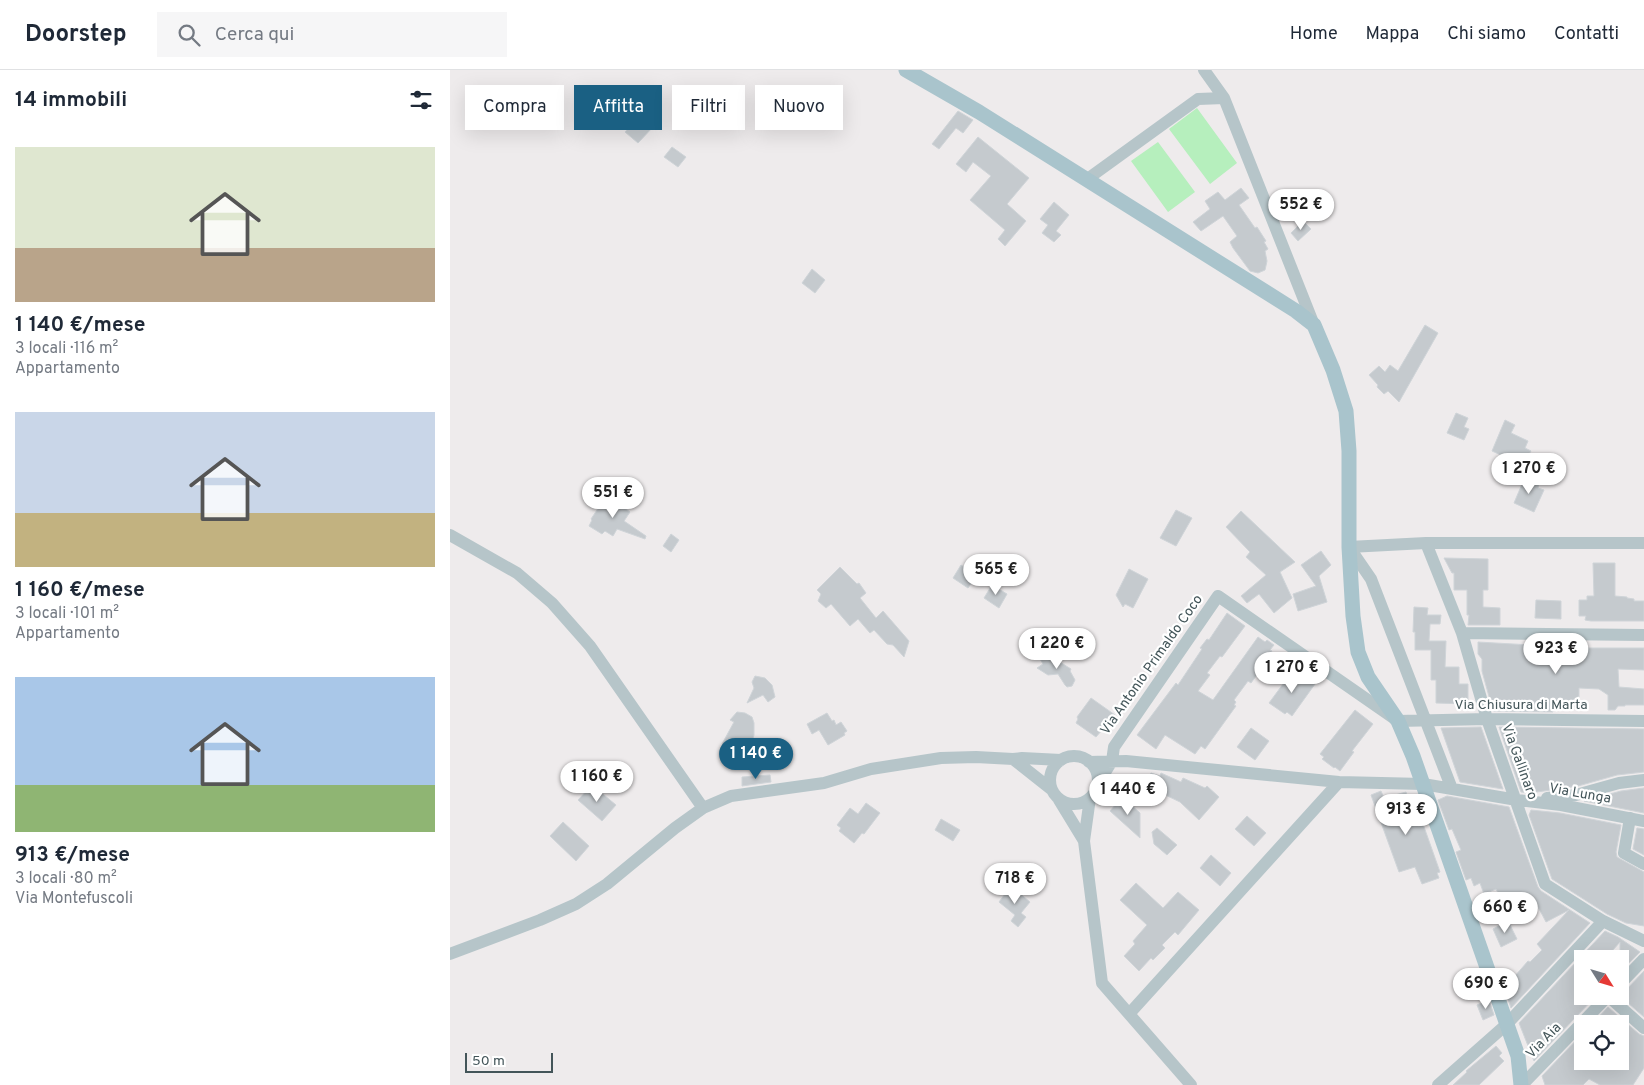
<!DOCTYPE html>
<html lang="it">
<head>
<meta charset="utf-8">
<style>
	:root { --surface:#fff; --page:#f6f6f7; --text:#1f2937; --muted:#747a83; --line:#e0e1e3; --accent:#1a6083 }
	body { margin:0; font-family:Overpass,sans-serif; background:var(--page); color:var(--text); height:100vh; display:flex; flex-direction:column; font-size:19px; white-space:nowrap }
	* { box-sizing:border-box; margin:0 }
	p { font-size:16px; color:var(--muted) }
	.icon { flex:none; width:28px; height:28px; fill:none; stroke:currentColor; stroke-width:2; stroke-linecap:round; stroke-linejoin:round }
	.map { position:relative; flex:1; overflow:hidden }
	.drawer { display:flex; flex-direction:column; background:var(--surface); width:450px }
	.drawer>* { flex:none }
	.banner { position:absolute; left:15px; top:15px; width:475px; height:45px; display:flex; gap:10px }
	.needle { width:32px; rotate:127deg }
	.fabs { position:absolute; left:1124px; top:880px; display:grid; gap:10px }
	.fabs a { display:grid; place-items:center; width:55px; height:55px; border-radius:0px; background:var(--surface); box-shadow:0 5px 20px #0002; font-size:25px }
	.scale { position:absolute; left:15px; bottom:12px; width:88px; box-sizing:border-box; padding-left:5px; border:2px solid #435559; border-top:0; font-size:14px; line-height:18px; white-space:nowrap; color:#435559; -webkit-text-stroke:4px #fff; paint-order:stroke }
	.price { position:absolute; translate:-50% -42px; padding:0 11px; border-radius:18px; background:#fff; color:#222; font-size:16px; line-height:32px; filter:drop-shadow(0 1px 2px #0008) }
	.price::after { content:''; position:absolute; left:50%; top:30px; width:15px; height:11px; margin-left:-8px; background:inherit; clip-path:polygon(0 0,100% 0,50% 100%) }
	.price.active { background:var(--accent); color:#fff }
	ul { padding:0; list-style:none }
	li { display:grid; align-content:center; gap:10px; height:265px; padding:0 15px }
	li span { display:grid; place-items:center; height:155px; border-radius:0px; color:#555 }
	li>.icon { margin-inline-start:auto }
	span .icon { width:90px; height:90px; fill:#fffc; stroke-width:1 }
	li b { font-size:21px }
	h2 { display:flex; justify-content:space-between; align-items:center; height:60px; padding:0 15px; font-size:21px }
	.pill { padding:0 18px; border-radius:0px; background:var(--surface); box-shadow:0 5px 20px #0002; font-size:18px; line-height:45px }
	.pill.active { background:var(--accent); color:#fff }
	header { display:flex; align-items:center; gap:30px; box-sizing:border-box; height:70px; padding:0 25px; background:var(--surface); border-bottom:1px solid var(--line) }
	header strong { font-size:24px }
	nav { display:flex; gap:28px; margin-inline-start:auto; font-size:18px }
	.search { width:350px; height:45px; background:var(--page); display:flex; align-items:center; gap:12px; box-sizing:border-box; padding:0 18px; border-radius:0px; color:var(--muted); font-size:19px }
	main { display:flex; flex:1; min-height:0 }
	.map>svg:first-child { display:block }
	.green { fill:#b6efbd }
	.building { fill:#c5cace; stroke:#cfd4d8 }
	.lines { fill:none; stroke-linecap:round; stroke-linejoin:round }
	.minor { stroke:#b6c5c9; stroke-width:12 }
	.major { stroke:#a9c4cc; stroke-width:15 }
	.labels { text-anchor:middle; dominant-baseline:central; stroke-width:4.5; stroke-linejoin:round; paint-order:stroke }
	.street-label { font-size:14px; fill:#435559; stroke:#fff }
</style>
</head>
<body>
<header>
<strong>Doorstep</strong>
<div class="search"><svg class="icon" aria-label="search" viewBox="0 0 24 24"><circle cx="10" cy="10" r="6"/><path d="M15 15l6 6"/></svg>Cerca qui</div>
<nav><a>Home</a><a>Mappa</a><a>Chi siamo</a><a>Contatti</a></nav>
</header>
<main>
<section class="drawer">
<h2>14 immobili<svg class="icon" aria-label="filters" viewBox="0 0 24 24"><path d="M4 7h16M4 17h16"/><circle cx="9" cy="7" r="2"/><circle cx="15" cy="17" r="2"/></svg></h2>
<ul>
<li><span style="background:linear-gradient(#dfe7d0 65%,#b9a48a 0)"><svg class="icon" aria-label="home" viewBox="0 0 24 24"><path d="M3 11l9-7 9 7M6 9v11h12V9"/></svg></span><div><b>1 140 €/mese</b><p>3 locali · 116 m²</p><p>Appartamento</p></div></li>
<li><span style="background:linear-gradient(#c9d6e8 65%,#c2b280 0)"><svg class="icon" aria-label="home" viewBox="0 0 24 24"><path d="M3 11l9-7 9 7M6 9v11h12V9"/></svg></span><div><b>1 160 €/mese</b><p>3 locali · 101 m²</p><p>Appartamento</p></div></li>
<li><span style="background:linear-gradient(#a9c7e8 70%,#8fb573 0)"><svg class="icon" aria-label="home" viewBox="0 0 24 24"><path d="M3 11l9-7 9 7M6 9v11h12V9"/></svg></span><div><b>913 €/mese</b><p>3 locali · 80 m²</p><p>Via Montefuscoli</p></div></li>
</ul>
</section>
<div class="map">
<svg width="1194" height="1015" viewBox="0 0 1194 1015">
	<rect width="100%" height="100%" fill="#eeebec"/>
	<!-- green -->
	<path class="green" d="M747,38l40,55 -27,21 -41,-55z
		M708,72l37,50 -27,20 -37,-51z"/>
	<!-- building -->
	<path class="building" d="M508,41l15,9 -10,13 -7,-5 -17,21 -7,-5z
		M191,45l12,12 -15,16 -13,-11z
		M528,67l51,41 -22,26 19,17 -21,25 -7,-7 7,-9 -35,-30 21,-24 -18,-14 -7,10 -10,-8z
		M222,77l14,10 -8,10 -14,-10z
		M791,118l8,10 -10,7 16,23 2,-1 9,14 -2,1 4,7 -3,2 2,10 -2,9 -7,3 -8,-2 -17,-23 -3,-6 7,-6 -14,-20 -22,15 -8,-9 17,-13 -5,-8 13,-9 7,8z
		M604,132l15,13 -13,16 5,4 -7,7 -12,-9 6,-8 -8,-6z
		M853,151l8,8 -13,12 -7,-8z
		M362,199l13,11 -10,13 -13,-10z
		M975,255l13,8 -39,69 -11,-11 -4,3 -7,-7 1,-2 -9,-10 10,-9 6,6 5,-7 8,6z
		M1006,343l12,5 -4,9 5,2 -5,11 -17,-7z
		M1055,350l10,5 -4,8 17,8 -3,7 6,3 -4,6 4,2 -4,8 -35,-16z
		M1075,407l14,6 -1,5 6,2 -10,22 -20,-9z
		M157,425l23,17 -6,9 22,15 -1,3 -28,-10 -4,7 -8,-5 -3,3 -13,-8 3,-6 -1,-1z
		M726,440l16,8 -16,28 -16,-8z
		M791,441l54,51 -15,10 12,26 -18,15 -15,-19 -12,9 -6,-7 25,-21 -20,-18 4,-5 -24,-25z
		M221,464l8,6 -8,12 -8,-6z
		M871,481l10,14 -12,11 8,26 -29,9 -5,-17 23,-8 -15,-21z
		M994,488l44,1v31h-5v17l17,1v17h-32l1,-10h-2v-25h-13v-17h-2z
		M1143,493h22v33l12,1v1l7,1v2h10v20h-53l-6,-1 1,-4h-7v-16h8v-4h7z
		M511,495l16,10 -9,13 -15,-10z
		M390,497l17,17 2,-1 7,10 -6,5 16,20 7,-7 26,30 -5,16 -11,-12 -6,-1 -13,-14 -4,3 -12,-14 -8,7 -19,-22 -5,4 -8,-7 3,-7 -4,-4z
		M679,499l19,10 -15,29 -8,-4 -2,3 -7,-12z
		M542,515l15,9 -8,14 -15,-10z
		M1086,530l25,1v18l-26,-1z
		M964,537l14,1 -1,7h14l-1,9h-10l-1,17h17l-1,26h14v17h9v20l-32,-1v-23h-5v-30h-16v-18h-2z
		M777,543l18,13 -23,31 -2,-1 -13,17 3,2 -12,16 15,9 45,-63 7,5 2,-2 7,5 -4,5 2,1 -6,9 1,1 -16,22 -3,-2 -14,19 2,2 -2,3 2,1 -31,43 -4,-3 -6,8 -30,-19 -9,14 -19,-14 39,-52 2,2 24,-36 -2,-1 7,-9 2,1z
		M1028,572l53,3v-3h49v6h64v22l-26,-1 1,18 25,2v16h-19v1h-7l-3,4h-7v-15l-9,-6 -20,-1v19l-26,-1v6l-60,-1 -11,-40v-12l-4,-5z
		M598,585l3,5 4,-1 16,10 -1,2 5,9 -3,6 -5,1 -2,-2 -7,-11 -10,1 -11,-7 6,-4 -3,-5z
		M847,601l18,13 -23,32 -5,-4 -2,2 -16,-11 17,-23 3,2z
		M305,606l10,2 7,7 3,12 -7,5 -5,-7 -16,8 7,-15 -2,-6z
		M641,628l24,17 -19,22 -20,-14 2,-4 -1,-2z
		M905,640l18,14 -21,27 2,1 -14,19 -5,-4 -1,1 -12,-9 2,-2 -4,-3z
		M287,642l8,1 7,4 2,6v12l-3,10 -7,5 -15,6 -2,-8 -5,-4 12,-22 -4,-2z
		M377,643l5,8 2,-1 2,5 5,-3 6,9 -3,2 1,2 -17,10 -9,-15 -7,4 -5,-10z
		M1031,657l22,62 -43,-7 -19,-54z
		M1049,657l145,2v43l-27,3 -39,11 -48,7 -9,-1z
		M801,658l18,13 -14,19 -18,-13z
		M701,703l9,3 1,-3 20,9 2,-4 22,10 2,-2 12,11 -20,23 -19,-18 -23,-11 -4,11 -9,-11 -6,-3 4,-11 7,2z
		M320,705l1,7 -29,4v-9z
		M142,715l24,20 -14,16 -24,-21z
		M1194,718v25l-60,-12 37,-10z
		M931,721l3,7 22,-6 12,34 5,-2 17,48 -3,1 2,5 -17,6 -7,-17 -16,5 -28,-77z
		M997,726l62,11 29,80 3,4 49,32 -79,85 -3,-9 5,-7 -4,-4 8,-9 -3,-2 14,-16 2,1 12,-12 -5,-6 32,-34 -23,12 -10,-19 -26,13 -14,-27 -12,5 -4,-11 -6,3 -3,-8 -5,2 -10,-28 5,-2 -9,-21 -3,1 -11,-30z
		M672,727l18,16v25l-30,-27z
		M416,733l14,10 -16,21 -2,-1 -8,10 -15,-12 2,-3 -4,-3 13,-17 8,6z
		M1081,740l29,3 61,12 -5,27 1,5 27,15v54l-18,-3 -19,-9 -55,-35 -23,-64z
		M797,746l19,17 -12,13 -19,-17z
		M491,749l19,11 -7,11 -18,-11z
		M113,752l26,24 -13,15 -26,-25z
		M707,758l20,17 -10,10 -13,-11 -2,-12z
		M1187,758l7,1v26l-11,-6z
		M761,785l20,18 -11,13 -20,-18z
		M686,813l27,25 15,-16 21,18 -21,25 -3,-3 -13,13 3,3 -12,12 -2,-2 -12,13 -15,-15 11,-12 -2,-3 14,-16 -27,-25z
		M561,816l19,16 -9,11 5,4 -8,10 -7,-6 4,-6 -16,-13z
		M1058,851l9,18 -16,8 -8,-18z
		M1155,861l13,6 22,15 -20,20v-30l-15,17h-23v37h14l-62,65 -15,-38z
		M1194,901v46l-24,-21v-4l6,-2z
		M1039,930l5,15 -11,5 -6,-15z
		M1158,937l31,27 5,2v32l-11,17h-33l-11,-6 -6,6h-38l-3,-9 40,-42v27h38v-37h-28z
		M1046,976l6,7 -3,3 5,5 -25,24h-26l14,-13 -1,-1z"/>
	<g class="lines">
		<!-- minor -->
		<path class="minor" d="M754,0l20,28 90,227
			M636,110l112,-81 26,-1
			M0,465l67,38 35,30 38,43 113,162
			M976,473l36,90 25,86 58,165 58,37 41,20
			M899,477l77,-4h218
			M899,477l22,32 81,210
			M1012,563l182,2
			M600 710a24 24 0 1 1 48 0a24 24 0 1 1-48 0Z
			M563,689l38,30
			M639,692l37,-1 213,21 84,2 94,16 44,5 83,16
			M648,714l14,-23 2,-14 104,-151 180,125 89,-2 157,2
			M1097,728l29,-3 43,-12 25,-3
			M609,730l25,41 6,-43
			M1180,748l-6,35 20,11
			M634,771l18,142 89,102
			M0,884l90,-34 36,-16 31,-20 68,-56 28,-20 28,-12 93,-13 47,-14 70,-11 35,-1 37,2 9,-1 39,2
			M1170,914l24,-25
			M1158,926l36,32
			M679,944l210,-232
			M988,1015l69,-61 96,-103
			M1072,1015l86,-89"/>
		<!-- major -->
		<path class="major" d="M456,0l73,42 317,199 18,14 19,45 13,41 3,40v96l4,69 5,36 10,25 30,44 15,35 105,300 3,29"/>
	</g>
	<g class="labels">
		<!-- street labels -->
		<g class="street-label">
			<text transform="translate(702 595) rotate(-55)">Via Antonio Primaldo Coco</text>
			<text x="1071" y="635">Via Chiusura di Marta</text>
			<text transform="translate(1069 692) rotate(70)">Via Gallinaro</text>
			<text transform="translate(1130 724) rotate(10)">Via Lunga</text>
			<text transform="translate(1094 971) rotate(-46)">Via Aia</text>
		</g>
	</g>
</svg>
<div class="fabs">
<a><svg class="needle" viewBox="-14 -14 28 28"><path d="M0-13l5 13h-10z" fill="#e53935"/><path d="M0 13l5-13h-10z" fill="#747a83"/></svg></a>
<a><svg class="icon" aria-label="locate" viewBox="0 0 24 24"><circle cx="12" cy="12" r="6"/><path d="M12 2v4M12 18v4M2 12h4M18 12h4"/></svg></a>
</div>
<div class="scale">50 m</div>
<b class="price" style="left:851px;top:161px">552 €</b>
<b class="price" style="left:1079px;top:425px">1 270 €</b>
<b class="price" style="left:163px;top:449px">551 €</b>
<b class="price" style="left:546px;top:526px">565 €</b>
<b class="price" style="left:607px;top:600px">1 220 €</b>
<b class="price" style="left:1106px;top:605px">923 €</b>
<b class="price" style="left:842px;top:624px">1 270 €</b>
<b class="price active" style="left:306px;top:710px">1 140 €</b>
<b class="price" style="left:147px;top:733px">1 160 €</b>
<b class="price" style="left:678px;top:746px">1 440 €</b>
<b class="price" style="left:956px;top:766px">913 €</b>
<b class="price" style="left:565px;top:835px">718 €</b>
<b class="price" style="left:1055px;top:864px">660 €</b>
<b class="price" style="left:1036px;top:940px">690 €</b>
<div class="banner">
<a class="pill">Compra</a>
<a class="pill active">Affitta</a>
<a class="pill">Filtri</a>
<a class="pill">Nuovo</a>
</div>
</div>
</main>
</body>
</html>
